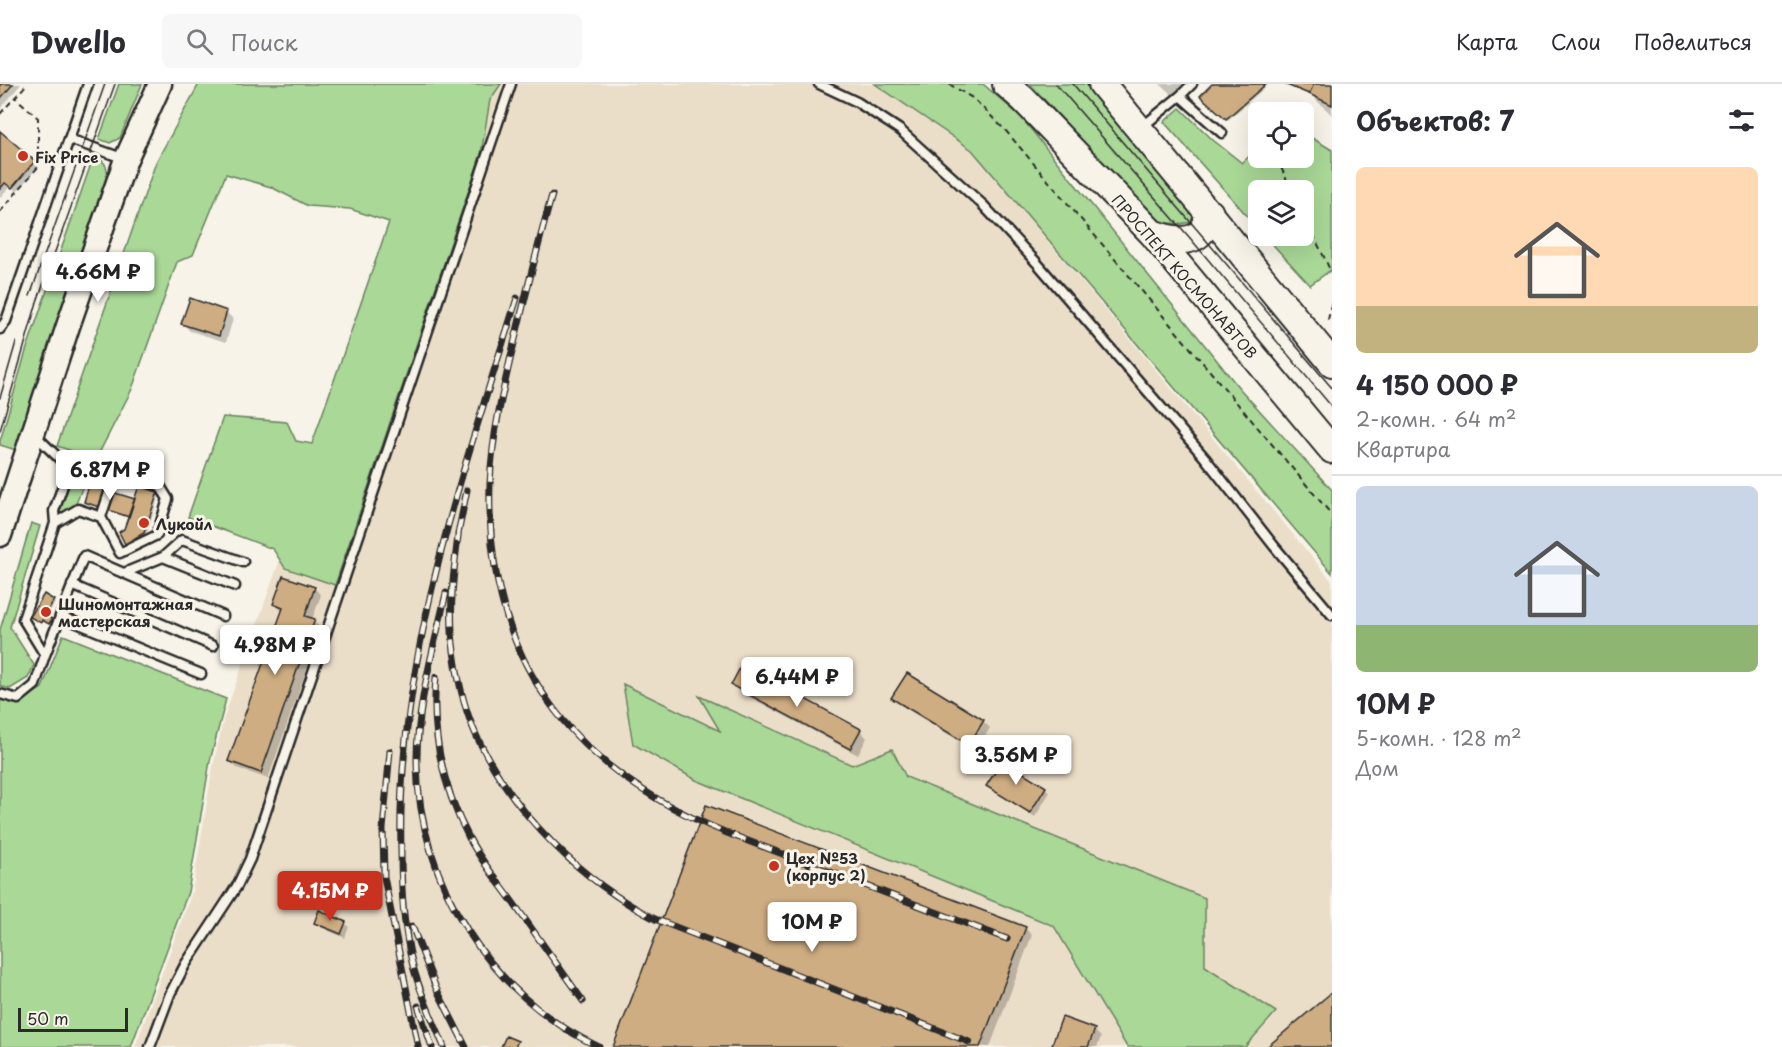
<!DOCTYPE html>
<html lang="ru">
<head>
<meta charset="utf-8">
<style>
	:root { --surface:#fff; --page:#f7f7f7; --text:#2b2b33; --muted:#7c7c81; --line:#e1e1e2; --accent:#c8321e }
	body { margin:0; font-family:"Playpen Sans",sans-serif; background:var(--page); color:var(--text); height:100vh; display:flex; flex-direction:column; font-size:22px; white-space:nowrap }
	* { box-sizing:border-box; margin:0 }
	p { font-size:20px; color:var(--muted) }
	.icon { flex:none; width:33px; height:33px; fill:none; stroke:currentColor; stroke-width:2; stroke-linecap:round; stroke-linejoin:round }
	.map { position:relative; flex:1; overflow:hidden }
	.sheet { display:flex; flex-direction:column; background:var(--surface); width:450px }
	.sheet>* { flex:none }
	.buttons { position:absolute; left:1248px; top:18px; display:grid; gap:12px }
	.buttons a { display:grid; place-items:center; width:66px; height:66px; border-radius:9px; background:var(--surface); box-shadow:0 6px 24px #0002; font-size:30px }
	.scale { position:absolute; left:18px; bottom:15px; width:110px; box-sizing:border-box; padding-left:6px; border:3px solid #2b2b2b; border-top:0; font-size:16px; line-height:21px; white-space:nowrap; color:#2b2b2b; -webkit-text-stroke:4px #f7f3e8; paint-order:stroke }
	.price { position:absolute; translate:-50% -51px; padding:0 14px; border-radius:6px; background:#fff; color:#222; font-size:20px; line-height:39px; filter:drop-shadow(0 2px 3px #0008) }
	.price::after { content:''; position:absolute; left:50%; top:36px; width:18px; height:14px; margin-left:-9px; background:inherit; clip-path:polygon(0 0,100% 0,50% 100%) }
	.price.selected { background:var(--accent); color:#fff }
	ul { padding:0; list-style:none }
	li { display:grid; align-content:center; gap:12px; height:318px; padding:0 24px }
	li+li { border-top:2px solid var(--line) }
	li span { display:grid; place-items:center; height:186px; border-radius:9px; color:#555 }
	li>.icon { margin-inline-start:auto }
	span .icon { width:108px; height:108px; fill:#fffc; stroke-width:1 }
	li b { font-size:26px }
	h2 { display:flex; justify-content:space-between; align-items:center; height:72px; padding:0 24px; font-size:26px }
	header { display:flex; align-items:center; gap:36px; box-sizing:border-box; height:84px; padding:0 30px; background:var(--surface); border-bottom:2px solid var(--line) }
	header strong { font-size:28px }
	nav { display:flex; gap:33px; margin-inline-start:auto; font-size:21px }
	.search { width:420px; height:54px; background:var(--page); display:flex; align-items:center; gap:15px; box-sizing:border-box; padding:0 21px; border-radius:9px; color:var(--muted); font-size:22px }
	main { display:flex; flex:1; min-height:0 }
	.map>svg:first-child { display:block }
	.built { fill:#ebdec9 }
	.green { fill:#a9d897; stroke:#6a8261; stroke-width:1.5 }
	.shadow { fill:#0003 }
	.building { fill:#cfad82; stroke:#2b2b2b; stroke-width:1.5 }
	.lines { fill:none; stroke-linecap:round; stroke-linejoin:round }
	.service-casing { stroke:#2b2b2b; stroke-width:13 }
	.secondary-casing { stroke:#2b2b2b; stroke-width:27 }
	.primary-casing { stroke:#2b2b2b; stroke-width:30 }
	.path { stroke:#2b2b2b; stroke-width:2; stroke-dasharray:6 4.5; stroke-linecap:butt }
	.service { stroke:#f7f3e8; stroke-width:8 }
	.secondary { stroke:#f7f3e8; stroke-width:22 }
	.primary { stroke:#f7f3e8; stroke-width:26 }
	.tram { stroke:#2b2b2b; stroke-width:1.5 }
	.rail-casing { stroke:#2b2b2b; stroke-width:7 }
	.rail { stroke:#f7f3e8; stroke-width:4.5; stroke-dasharray:14; stroke-linecap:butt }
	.poi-dot { fill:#c8321e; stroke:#f7f3e8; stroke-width:2 }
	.labels { text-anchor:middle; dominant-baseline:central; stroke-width:6; stroke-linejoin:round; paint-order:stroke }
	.poi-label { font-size:15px; font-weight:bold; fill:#2b2b2b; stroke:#f7f3e8; text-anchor:start }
	.street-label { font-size:15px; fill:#2b2b2b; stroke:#f7f3e8 }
</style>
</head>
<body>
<header>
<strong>Dwello</strong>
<div class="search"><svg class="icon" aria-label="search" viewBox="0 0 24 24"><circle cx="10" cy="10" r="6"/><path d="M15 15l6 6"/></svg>Поиск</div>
<nav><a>Карта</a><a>Слои</a><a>Поделиться</a></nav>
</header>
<main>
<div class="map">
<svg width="1332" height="963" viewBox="0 0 1332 963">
	<rect width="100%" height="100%" fill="#f7f3e8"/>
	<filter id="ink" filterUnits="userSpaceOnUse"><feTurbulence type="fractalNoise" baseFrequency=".0167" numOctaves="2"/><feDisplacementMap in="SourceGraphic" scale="12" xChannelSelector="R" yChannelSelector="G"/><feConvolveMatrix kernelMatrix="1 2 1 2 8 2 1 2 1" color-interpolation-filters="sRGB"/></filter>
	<g filter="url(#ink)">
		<!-- built -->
		<path class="built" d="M449,0h426l97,66 360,431v466h-1197l57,-155 21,-126 11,-49z"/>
		<!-- green -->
		<path class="green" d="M119,0h23l-22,54 -10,5 -11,-4z
			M199,0h302l-11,16 -9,54 -146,431 -50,-17 -12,-19 -85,-32 35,-100 64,5 9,19 16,3 77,-222 -39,-13 -42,-3 -37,-19 -45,-13 -33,81 -16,7 -45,127 -36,70 -39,-13 99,-284z
			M875,0h108l38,33 219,272 92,101v83l-360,-423z
			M1030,0h56l112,126 1,9c-16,7 -27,5 -44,1z
			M1180,24l33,32 29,23 16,-15v10h46v-17l2,1 6,-4 20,12v119l-22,16 -45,-49h39v-46h-46v38l-94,-106z
			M93,74l7,1 5,5 3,9 -92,277 -16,-5v-4l26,-90z
			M76,398l7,2c-4,13 -7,29 -24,29l9,-27z
			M31,439l9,3 -30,101 24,38 -6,13 -18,11 -10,-3v-56z
			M63,551l163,64 -16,62 -22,131 -57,155h-131v-348l19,4 23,-15z
			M623,600l97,47 -21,-35 153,69 40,-16 14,28 299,121v68l71,46 -31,35h-118l-73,-121 -358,-146 -63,-36z"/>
		<!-- shadow -->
		<path class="shadow" d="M0,0h21l-21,25z
			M1160,0h22l-10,11z
			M1214,0h55l-41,36 -26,-24z
			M1284,0h48v31l-20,-19z
			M0,49l38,34 -21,24 -7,-5 -10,12z
			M226,228l7,7 -7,23 -36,-11 -7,-7z
			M157,410l2,2 -13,39 -18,10 -2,-15 4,-13 -45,-16h51z
			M314,504l7,7 -9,25 9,8 -53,151 -31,-11 -7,-7 53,-149 -9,-8z
			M53,517l2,2 -9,15 7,4 -2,3 -7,-5 -1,3 -9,-5z
			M755,590l105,56 7,8 -9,17 -118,-63 -7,-7 21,-8z
			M908,591l75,46 7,7 -14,23 -76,-46 -7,-7z
			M988,702l57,2 5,4 -15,25z
			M316,839h29l4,4 -4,11 -25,-11z
			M1025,844l7,7 -42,112h-375z
			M1094,946l7,7 -4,10h-45z"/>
		<!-- building -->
		<path class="building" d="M0,0h13l-13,15z
			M1212,0h54l-40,35 -26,-23z
			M1284,0h30l-5,10z
			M1314,0h18v21l-23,-11z
			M0,47l35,30 -23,27 -7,-5 -5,6z
			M190,214l37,13 -8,25 -38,-12z
			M89,401l46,14 -6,18 -45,-15z
			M139,402l19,6 -14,41 -19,11 -6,-12 5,-3z
			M283,492l32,11 -10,29 10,3 -54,154 -33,-12 55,-153 -10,-4z
			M44,510l10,6 -9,15 7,4 -3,5 -7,-4 -1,3 -11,-6z
			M740,584l13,7 2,-3 106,57 -11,20 -119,-64z
			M907,589l77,47 -15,25 -78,-47z
			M1003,676l43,27 -16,26 -44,-27z
			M706,721l320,122 -46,120h-367z
			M319,826l27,12 -5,12 -27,-11z
			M1332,908v55h-65z
			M1062,933l33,12 -7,18h-37z
			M506,952l12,5 -3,6h-14z"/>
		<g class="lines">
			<defs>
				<path id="service" d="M819,0l38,18 43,28 83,75 54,58 168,195 69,88 58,69
					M1180,12l42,37
					M1142,43l38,-31 12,-12
					M69,55l56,20
					M0,245l6,-8 82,-237
					M101,433l19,36 37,-18 11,-36 -8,-13 -27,-9 -21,7
					M55,439l-1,-12 15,-43
					M163,473l19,-17 61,22
					M124,489l39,-16 72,29
					M72,501l141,61
					M60,532l141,58
					M45,571l39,-99 139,60
					M0,610l18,5 17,-14 10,-30 -22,-36 32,-96 23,-14 23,8 11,-33 -43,-16 -34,-33
					M150,963l20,-53 15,-29 52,-79 13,-27 261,-775"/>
				<path id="secondary" d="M0,451l68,-209 58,-167 34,-75"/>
				<path id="primary" d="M1006,0l17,15 129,134 180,217
					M1102,0l230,279
					M1152,149c13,5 39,13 50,-2 3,-5 5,-12 8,-18"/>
			</defs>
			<!-- service casing -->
			<use href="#service" class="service-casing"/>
			<!-- secondary casing -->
			<use href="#secondary" class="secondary-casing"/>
			<!-- primary casing -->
			<use href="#primary" class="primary-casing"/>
			<!-- path -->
			<path class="path" d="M949,0l25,15 32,32 326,384
				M0,30l27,-30
				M1277,74l14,32
				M0,128l38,-45v-49l-23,-21
				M1304,131l28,59
				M1328,236l4,-19"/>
			<!-- service -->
			<use href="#service" class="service"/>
			<!-- secondary -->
			<use href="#secondary" class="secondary"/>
			<!-- primary -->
			<use href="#primary" class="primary"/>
			<!-- tram -->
			<path class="tram" d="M1056,0l134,154 142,169
				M1073,0l259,304
				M30,212l75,-212
				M0,314l16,-56
				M0,347l37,-129 78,-218"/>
			<defs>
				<path id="rail" d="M552,111c-13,45 -24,91 -35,136 -12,50 -25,101 -27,153 -5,173 78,285 237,349l280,106
					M459,444c-5,41 -11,82 -5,123 4,31 12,65 26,92 37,74 102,138 175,176l314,123
					M458,450l9,-44
					M446,509c-12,55 -30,114 -29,171 2,119 73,232 182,283
					M436,593c-5,57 7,112 34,163 13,24 31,45 47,68 22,31 44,62 66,93
					M390,667l-7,78 1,48 34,170
					M412,842l24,62 30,59
					M418,922l14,41
					M444,963c-11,-28 -25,-55 -32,-85 -9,-36 -11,-74 -11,-112 -5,-187 61,-376 116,-552"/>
			</defs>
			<!-- rail casing -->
			<use href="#rail" class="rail-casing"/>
			<!-- rail -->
			<use href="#rail" class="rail"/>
		</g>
	</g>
	<!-- markers -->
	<g class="poi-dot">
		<circle cx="23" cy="72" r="6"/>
		<circle cx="144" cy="439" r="6"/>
		<circle cx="46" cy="528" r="6"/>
		<circle cx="774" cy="782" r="6"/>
	</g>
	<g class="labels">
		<!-- poi labels -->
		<g class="poi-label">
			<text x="35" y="72">Fix Price</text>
			<text x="156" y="439">Лукойл</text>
			<text x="58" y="519">Шиномонтажная<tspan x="58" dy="17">мастерская</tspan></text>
			<text x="786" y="773">Цех №53<tspan x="786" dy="17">(корпус 2)</tspan></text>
		</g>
		<!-- street labels -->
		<g class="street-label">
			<text transform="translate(1185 192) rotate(49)">ПРОСПЕКТ КОСМОНАВТОВ</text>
		</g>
	</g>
</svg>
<div class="buttons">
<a><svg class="icon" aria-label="locate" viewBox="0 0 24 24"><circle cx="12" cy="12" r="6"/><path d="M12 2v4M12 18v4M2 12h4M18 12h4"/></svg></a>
<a><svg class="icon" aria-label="layers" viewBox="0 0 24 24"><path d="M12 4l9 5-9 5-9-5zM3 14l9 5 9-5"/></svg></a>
</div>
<div class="scale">50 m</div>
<b class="price" style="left:98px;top:219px">4.66M ₽</b>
<b class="price" style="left:110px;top:417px">6.87M ₽</b>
<b class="price" style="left:275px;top:592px">4.98M ₽</b>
<b class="price" style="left:797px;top:624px">6.44M ₽</b>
<b class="price" style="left:1016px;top:702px">3.56M ₽</b>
<b class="price selected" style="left:330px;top:838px">4.15M ₽</b>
<b class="price" style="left:812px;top:869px">10M ₽</b>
</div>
<section class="sheet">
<h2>Объектов: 7<svg class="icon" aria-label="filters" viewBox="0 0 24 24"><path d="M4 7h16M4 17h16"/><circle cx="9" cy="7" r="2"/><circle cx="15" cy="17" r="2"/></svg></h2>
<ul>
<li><span style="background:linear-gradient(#ffd9b3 75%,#c2b280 0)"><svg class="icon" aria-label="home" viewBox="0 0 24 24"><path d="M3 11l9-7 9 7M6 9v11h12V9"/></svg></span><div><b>4 150 000 ₽</b><p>2-комн. · 64 m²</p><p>Квартира</p></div></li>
<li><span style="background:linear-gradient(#c9d6e8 75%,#8fb573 0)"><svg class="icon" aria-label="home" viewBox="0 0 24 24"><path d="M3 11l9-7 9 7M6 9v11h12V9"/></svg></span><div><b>10M ₽</b><p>5-комн. · 128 m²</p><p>Дом</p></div></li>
</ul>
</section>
</main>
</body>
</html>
